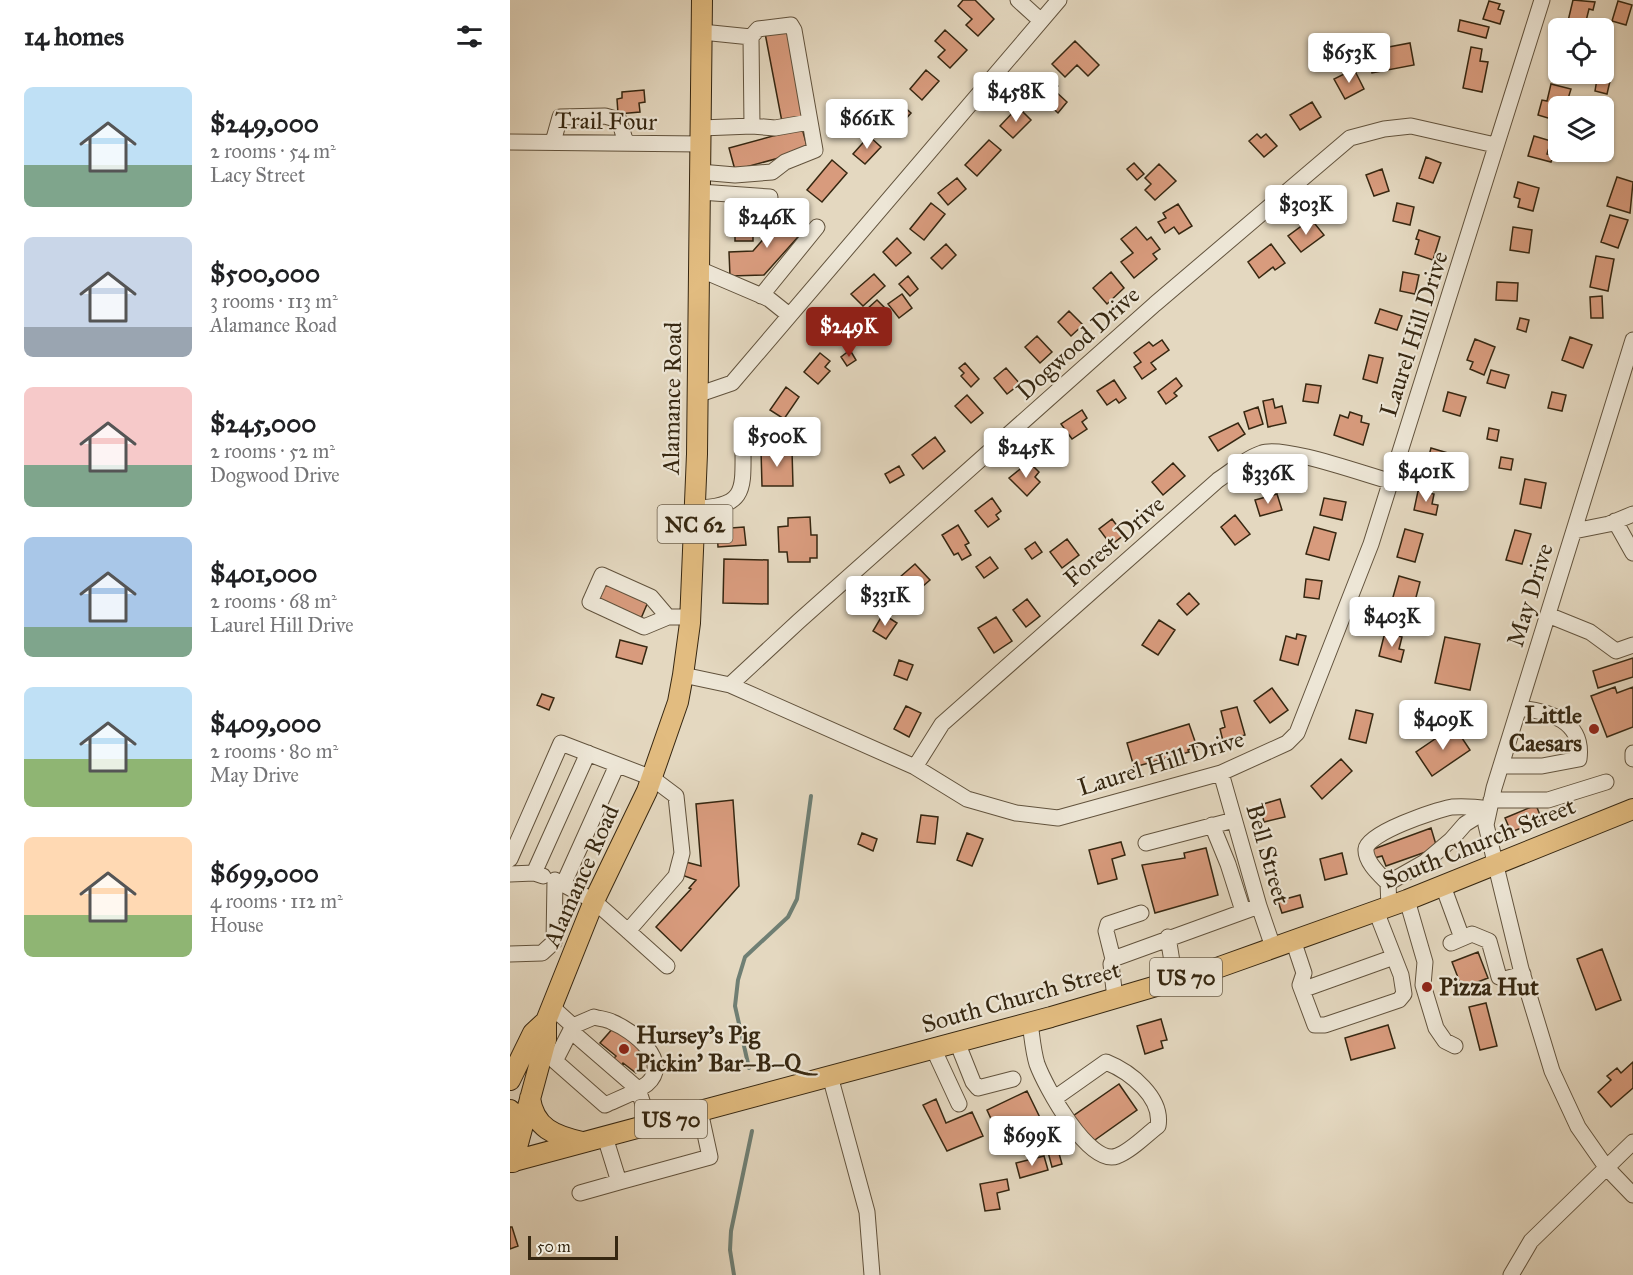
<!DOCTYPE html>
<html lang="en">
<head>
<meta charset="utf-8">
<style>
	:root { --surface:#fff; --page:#f2f2f2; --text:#202124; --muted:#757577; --accent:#8f2418 }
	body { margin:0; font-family:"IM FELL Great Primer",serif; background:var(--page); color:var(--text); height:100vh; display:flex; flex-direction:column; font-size:22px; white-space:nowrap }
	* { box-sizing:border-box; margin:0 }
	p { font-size:20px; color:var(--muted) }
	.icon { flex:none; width:33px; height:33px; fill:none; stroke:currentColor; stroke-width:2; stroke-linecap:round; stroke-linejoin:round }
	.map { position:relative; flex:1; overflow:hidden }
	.sheet { display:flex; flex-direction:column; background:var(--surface); width:510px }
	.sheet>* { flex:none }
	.tools { position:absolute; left:1038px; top:18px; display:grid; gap:12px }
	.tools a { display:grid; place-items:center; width:66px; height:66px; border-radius:9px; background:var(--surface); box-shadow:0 2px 4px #0004; font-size:30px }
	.scale { position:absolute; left:18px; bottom:15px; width:90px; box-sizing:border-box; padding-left:6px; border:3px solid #362711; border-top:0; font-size:16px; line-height:21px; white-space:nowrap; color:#362711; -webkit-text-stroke:4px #ede6d6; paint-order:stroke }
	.price { position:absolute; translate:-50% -51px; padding:0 14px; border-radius:6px; background:#fff; color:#222; font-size:20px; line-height:39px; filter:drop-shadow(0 2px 3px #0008) }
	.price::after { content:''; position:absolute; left:50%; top:36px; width:18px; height:14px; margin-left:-9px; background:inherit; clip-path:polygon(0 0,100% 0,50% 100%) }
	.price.active { background:var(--accent); color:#fff }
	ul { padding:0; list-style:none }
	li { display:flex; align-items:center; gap:18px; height:150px; padding:0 24px }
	li span { display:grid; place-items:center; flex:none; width:168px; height:120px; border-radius:9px; color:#555 }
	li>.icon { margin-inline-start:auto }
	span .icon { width:72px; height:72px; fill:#fffc; stroke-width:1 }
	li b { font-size:26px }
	h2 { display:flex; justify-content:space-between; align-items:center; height:72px; padding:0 24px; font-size:26px }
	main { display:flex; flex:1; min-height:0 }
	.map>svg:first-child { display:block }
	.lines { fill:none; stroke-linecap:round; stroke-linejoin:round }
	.stream { stroke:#6f7f74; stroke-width:4 }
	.building { fill:#d89b7d; stroke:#362711; stroke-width:1.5 }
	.minor-casing { stroke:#62533d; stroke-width:17 }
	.major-casing { stroke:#362711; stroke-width:22 }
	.minor { stroke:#ede6d6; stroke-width:15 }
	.major { stroke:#e2bc80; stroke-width:20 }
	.poi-dot { fill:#8f2418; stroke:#ede6d6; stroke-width:2 }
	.labels { text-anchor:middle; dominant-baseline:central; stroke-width:4.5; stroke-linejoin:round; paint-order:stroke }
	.shield { fill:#ede6d6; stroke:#6d604c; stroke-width:1.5 }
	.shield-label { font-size:22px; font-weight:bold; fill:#362711 }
	.street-label { font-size:24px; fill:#362711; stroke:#ede6d6 }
	.poi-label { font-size:24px; font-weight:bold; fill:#362711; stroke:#ede6d6; text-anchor:start }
</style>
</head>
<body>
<main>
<section class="sheet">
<h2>14 homes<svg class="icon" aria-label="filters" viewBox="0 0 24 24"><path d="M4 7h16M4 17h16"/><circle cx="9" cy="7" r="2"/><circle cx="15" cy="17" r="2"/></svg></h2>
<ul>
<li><span style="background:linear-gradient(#bfe0f5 65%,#7fa58c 0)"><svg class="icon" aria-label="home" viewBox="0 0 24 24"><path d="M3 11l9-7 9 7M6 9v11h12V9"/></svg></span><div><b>$249,000</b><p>2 rooms · 54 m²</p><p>Lacy Street</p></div></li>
<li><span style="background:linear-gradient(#c9d6e8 75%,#9aa5b1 0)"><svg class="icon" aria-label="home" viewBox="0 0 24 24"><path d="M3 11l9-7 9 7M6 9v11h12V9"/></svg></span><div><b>$500,000</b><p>3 rooms · 113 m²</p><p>Alamance Road</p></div></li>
<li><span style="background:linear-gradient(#f6c9c9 65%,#7fa58c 0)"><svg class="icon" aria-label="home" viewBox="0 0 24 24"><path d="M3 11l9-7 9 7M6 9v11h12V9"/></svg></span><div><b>$245,000</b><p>2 rooms · 52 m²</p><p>Dogwood Drive</p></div></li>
<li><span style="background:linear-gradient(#a9c7e8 75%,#7fa58c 0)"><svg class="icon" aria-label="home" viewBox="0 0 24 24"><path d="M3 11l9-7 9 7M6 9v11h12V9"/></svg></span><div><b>$401,000</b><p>2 rooms · 68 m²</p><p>Laurel Hill Drive</p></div></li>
<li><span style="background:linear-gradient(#bfe0f5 60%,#8fb573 0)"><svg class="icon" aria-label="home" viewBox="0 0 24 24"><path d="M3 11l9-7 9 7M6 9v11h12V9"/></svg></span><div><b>$409,000</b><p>2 rooms · 80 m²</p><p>May Drive</p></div></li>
<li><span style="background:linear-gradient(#ffd9b3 65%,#8fb573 0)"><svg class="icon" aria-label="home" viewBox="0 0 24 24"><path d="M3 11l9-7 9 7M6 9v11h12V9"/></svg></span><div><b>$699,000</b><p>4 rooms · 112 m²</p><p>House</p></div></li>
</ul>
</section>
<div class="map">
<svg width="1123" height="1275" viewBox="0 0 1123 1275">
	<rect width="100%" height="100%" fill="#e4d8c0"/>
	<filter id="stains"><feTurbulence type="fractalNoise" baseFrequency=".00333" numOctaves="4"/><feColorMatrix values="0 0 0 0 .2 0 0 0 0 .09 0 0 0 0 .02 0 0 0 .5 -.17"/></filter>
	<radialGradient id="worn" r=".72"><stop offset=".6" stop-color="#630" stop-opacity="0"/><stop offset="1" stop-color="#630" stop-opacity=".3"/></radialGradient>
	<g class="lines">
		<!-- stream -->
		<path class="stream" d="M239,1068l-14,-62 3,-26 7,-23 43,-40 9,-18 14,-103
			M224,1275l-4,-25 1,-19 21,-100"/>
	</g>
	<!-- building -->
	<path class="building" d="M453,0h12l19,19 -16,17 -12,-11 6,-6 -14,-13z
		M1063,0l22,2 -2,8 -4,-1 -4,16 -17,-4z
		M979,1l11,3 -2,5 6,2 -4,13 -17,-5z
		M1108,1l14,4 -6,20 -14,-4z
		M950,20l29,7 -3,11 -28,-7z
		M278,29l17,89 -23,4 -17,-89z
		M435,30l22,20 -17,18 -12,-11 7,-7 -10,-9z
		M565,41l24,24 -11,11 -11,-11 -12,12 -13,-13z
		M900,43l4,22 -42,8 -5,-22z
		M961,47l11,2 -2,12 8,1 -6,30 -19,-4z
		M844,69l10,20 -19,10 -11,-20z
		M416,70l13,11 -17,19 -12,-11z
		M535,75l13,11 -4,4 13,12 -9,11 -13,-12 -8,9 -13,-11z
		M1087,79l13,2 -3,13 -12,-3z
		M1041,84l20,5 -4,13 -8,-3 -2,7h4h-3v15l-20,-6 4,-15 5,1z
		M134,90l1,12 -6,1 1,9 -22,2 -1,-15 5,-1v-6z
		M389,102l12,11 -16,18 -12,-11z
		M802,102l9,15 -21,13 -10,-15z
		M508,107l13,13 -18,18 -13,-12z
		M347,113l6,8 -17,12 -6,-8z
		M292,128l6,22 -73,20 -6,-22z
		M747,134l4,4 5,-4 11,12 -13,11 -15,-16z
		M359,136l12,11 -16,17 -12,-10z
		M1024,136l17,5 -4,13 6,2 -2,6 -23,-6z
		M479,140l12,10 -24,26 -12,-11z
		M916,157l15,6 -8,20 -14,-5z
		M322,160l15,13 -25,29 -15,-12z
		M624,163l10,11 -7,6 -10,-11z
		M649,164l17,17 -21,19 -10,-10 6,-6 -6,-6z
		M872,169l7,22 -15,5 -8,-21z
		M1107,177l16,5 -3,31 -23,-7z
		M447,178l9,11 -18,16 -10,-12z
		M1008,182l21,6 -6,23 -15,-4 2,-8 -6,-2z
		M421,203l14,11 -21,26 -14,-11z
		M887,203l17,4 -4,18 -17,-4z
		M225,204h23l1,13h-6v24h-18z
		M668,204l14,22 -13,8 -5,-7 -9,6 -7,-11 8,-4 -3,-5z
		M277,212l19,16 -42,47 -34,1 -1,-24 24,-1z
		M1100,215l18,5 -10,28 -17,-6z
		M801,219l13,16 -23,17 -13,-16z
		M626,227l11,13 4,-3 9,12 -7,5 4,5 -23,19 -13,-16 12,-9 -12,-14z
		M1003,227l19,3 -3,23 -19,-3z
		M909,230l21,7 -7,23 -18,-6 4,-14 -3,-1z
		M387,238l14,15 -15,13 -13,-14z
		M436,244l10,11 -14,14 -11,-11z
		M761,244l14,19 -10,7 -2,-3 -14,11 -11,-16z
		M1086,256l18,3 -6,32 -18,-4z
		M601,272l13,16 -17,16 -14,-16z
		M893,272l16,3 -4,19 -15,-3z
		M364,274l11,12 -22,20 -12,-12z
		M398,276l10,13 -8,7 -11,-12z
		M987,282l21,1 -1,18 -21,-1z
		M392,294l10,14 -13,10 -11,-14z
		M1092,296l1,22h-12l-1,-21z
		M367,300l8,8 -10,11 -9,-9z
		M870,309l22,7 -5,14 -22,-7z
		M559,311l14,14 -12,11 -13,-14z
		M334,316l9,14 -14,10 -10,-14z
		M1010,318l9,2 -3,12 -9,-3z
		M527,336l15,16 -12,11 -15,-16z
		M1060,337l22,8 -9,23 -21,-8z
		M965,339l20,8 -11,28 -14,-6 3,-7 -6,-2z
		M652,340l7,10 -18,13 5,6 -14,10 -8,-12 7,-5 -7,-9 15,-11 4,4z
		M340,350l6,10 -9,6 -6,-9z
		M310,353l10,8 -5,6 5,4 -12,13 -14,-12z
		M859,355l14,3 -6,25 -14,-4z
		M455,363l14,16 -8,8 -10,-11 3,-3 -5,-5z
		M496,368l14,16 -13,10 -13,-16z
		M981,370l18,5 -4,13 -18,-5z
		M666,378l6,8 -8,7 3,3 -11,8 -8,-12z
		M604,380l12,18 -7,5 -3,-4 -9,6 -10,-14z
		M796,384l15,2 -3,17 -15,-2z
		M276,387l13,10 -15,22 -14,-9z
		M938,392l18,5 -6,19 -17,-5z
		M1042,392l14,3 -4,16 -14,-3z
		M457,395l16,18 -12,10 -16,-17z
		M763,399l2,9 7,-2 4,17 -18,4 -5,-26z
		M748,407l5,17 -14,5 -5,-17z
		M572,410l5,8 -5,4 5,7 -15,10 -11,-15z
		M840,412l12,4 -1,6 8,2 -6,21 -29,-10 6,-20 8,3z
		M728,423l7,11 -27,17 -9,-14z
		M979,428l10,2 -2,11 -10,-2z
		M425,437l10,14 -22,18 -11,-14z
		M921,448l17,5 -6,22 -17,-4z
		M251,450h31l1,36h-31z
		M991,457l12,2 -2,11 -12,-2z
		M519,462l10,10 -4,5 5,5 -13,14 -18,-18z
		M663,463l12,13 -22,19 -11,-13z
		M389,466l5,9 -14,8 -5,-9z
		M1015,479l21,4 -5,25 -21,-4z
		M908,491l16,3 -2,10 6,1 -2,10 -22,-5z
		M767,494l5,16 -22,6 -5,-16z
		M482,498l9,13 -5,4 3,4 -11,8 -13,-16z
		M814,498l22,4 -4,18 -22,-5z
		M725,515l15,19 -15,11 -14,-18z
		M300,517l1,18h6v23h-7v4h-22l-1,-10h-8l-1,-25 10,-1v-8z
		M602,519l12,16 -13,10 -12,-16z
		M448,525l11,18 -4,2 6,10 -9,5 -4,-7 -4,2 -12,-20z
		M234,527l2,18 -28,2 -1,-18z
		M804,527l22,6 -7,27 -23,-6z
		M895,529l18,5 -8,28 -18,-5z
		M1005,530l16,4 -9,30 -16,-4z
		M557,539l12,16 -17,13 -12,-16z
		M525,542l7,10 -10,7 -7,-10z
		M480,557l8,11 -14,10 -8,-11z
		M214,559l44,1v44l-45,-1z
		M405,564l15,16 -15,13 -15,-16z
		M889,576l21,6 -11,42 -22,-6z
		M796,579l16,2 -3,18 -15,-2z
		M92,582l46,20 -9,21 -46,-20z
		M679,593l10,11 -12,11 -10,-11z
		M517,599l13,17 -14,11 -13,-17z
		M373,614l14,9 -11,16 -13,-8z
		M486,617l16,24 -18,12 -16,-25z
		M649,620l16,10 -17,25 -16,-10z
		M875,632l17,5 -3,12 5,1 -3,12 -22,-6z
		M787,634l9,2 -8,29 -18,-5 6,-24 10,3z
		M935,637l35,7 -10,46 -35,-7z
		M110,640l27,7 -5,17 -26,-7z
		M1123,658v19l-35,11 -5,-17z
		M389,660l14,5 -6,15 -13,-5z
		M1105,687l2,6 16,-6v40l-26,10 -16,-41z
		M762,688l16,22 -18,13 -16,-22z
		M32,694l12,4 -5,12 -12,-5z
		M396,706l15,7 -12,24 -15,-8z
		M727,707l8,28 -22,6 -3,-12 5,-2 -4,-16z
		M846,710l17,4 -7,29 -17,-4z
		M679,724l8,23 -9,3 1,2 -55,15 -7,-24z
		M944,726l16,24 -38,26 -16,-24z
		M831,759l11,12 -30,28 -11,-13z
		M770,799l5,18 -21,5 -4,-17z
		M223,800l6,86 -58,65 -25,-24 35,-38 -2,-1 7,-8 -17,-6 3,-13 19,5 -5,-62z
		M1026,805l6,15 -31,12 -6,-14z
		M411,815l17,2 -3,27 -18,-2z
		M921,828l6,20 -51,18 -4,-10 -8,2 -3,-8z
		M352,833l15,6 -4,12 -15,-7z
		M457,833l16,6 -11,27 -15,-6z
		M611,842l4,13 -13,4 5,20 -19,5 -9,-34z
		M696,848l12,47 -63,18 -13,-48 43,-7 -1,-5z
		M832,853l5,21 -22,6 -5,-21z
		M790,895l3,12 -21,6 -4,-12z
		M1092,949l19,51 -25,10 -19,-51z
		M968,952l10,26 -26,10 -10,-26z
		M976,1003l11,43 -17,4 -11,-43z
		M651,1019l6,21 -6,1 2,7 -18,6 -8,-28z
		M878,1025l7,23 -44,12 -6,-22z
		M104,1027l35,30 -13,16 -13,-10 -2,3 -8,-7 3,-3 -16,-13z
		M1123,1062v26l-22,19 -13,-15 13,-12 -4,-4 10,-8 4,5z
		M609,1084l18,26 -45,32 -19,-26z
		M517,1091l18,37 -21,10 -6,-13 -20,9 -11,-24z
		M426,1099l10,24 26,-11 11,24 -36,15 -24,-46z
		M548,1150l4,14 -10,3 -4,-15z
		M534,1156l4,14 -28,8 -4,-15z
		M497,1179l2,11 -12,3 3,16 -15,2 -5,-27z
		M0,1227h2l6,19 -8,3z"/>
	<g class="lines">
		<defs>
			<path id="minor" d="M508,0l22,20
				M242,126l23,2 34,-6
				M191,128l51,-2 -1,-89 -49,-5
				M0,142l191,2
				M43,142l7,-25 45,-1 14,4 7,23
				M190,172l35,3 37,-3 13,-10 30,-12 -21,-120 -3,-5 -33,4 -7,8
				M190,192l70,5
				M189,269l70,30 20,16
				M251,296l56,-69
				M1123,340l-139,448 -8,37 35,144 31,102 26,56 28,40 27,28
				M187,395l35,-12 327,-383
				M186,508c51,-1 47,-19 47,-62
				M1105,521l18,32
				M1064,531l35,-7 24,-10
				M1038,615l42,17 26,19 17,-6
				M158,617l-24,10 -54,-25 12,-27 49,22 17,20h22
				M173,675l47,10 185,82 52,32 49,14 42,5 163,-45 66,-30 10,-10 74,-189 171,-544
				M220,685l69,-64 356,-317 195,-166 34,-9 27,-3 84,19
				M1123,753v6
				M991,766h41l37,-7c5,-38 -30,-48 -60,-51
				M405,767l27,-43 276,-244c14,-9 28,-22 44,-27 21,-8 101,21 127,28
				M711,773l38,133 14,41
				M981,800h57l58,-18
				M702,825l16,39 15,47
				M636,843l88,-23
				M0,859l51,-116 91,35 24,18 6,57 -6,23 -48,55 -34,-30 -39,-21 -1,62 -12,11 -32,1
				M24,873l54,-120
				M0,874l24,-1 9,3
				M878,883c-8,-8 -23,-21 -22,-34 1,-16 70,-39 86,-42 13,-1 24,0 37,2
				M53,885l54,-120
				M933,886l19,52
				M897,900l18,62 -2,23 13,43 9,13 10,5
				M879,907l-1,-24 37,-21 26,-22 14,-16 24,-15
				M118,931l39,35
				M658,937l7,43
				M783,940l11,33 -4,12 15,40h10l74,-25 5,-6 -3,-19 -25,-64
				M941,943l21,-9 17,7 10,36 6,2 18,-5
				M603,959l-7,-28 2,-7 33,-11
				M792,990l92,-33
				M605,998l-4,-34 2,-5 146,-53
				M42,1007l21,19
				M84,1017c6,2 13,2 18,5 20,8 61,39 35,62 -12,9 -29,15 -42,21l-50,-44 18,-35z
				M520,1023c2,13 3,28 7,41 8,22 52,103 80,92 14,-5 29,-21 41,-30 5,-28 -27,-54 -52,-64l-51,36
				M61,1031l67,58 12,36
				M447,1042l16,40 5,6 35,-9
				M423,1048l26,56
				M320,1076l37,136 5,63
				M95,1137l14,45 91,-25 -10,-46
				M70,1193l39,-11
				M1001,1275l20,-34 102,-99"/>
			<path id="major" d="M0,1080l23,-47 13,-12
				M20,1098c4,30 25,38 52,44
				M0,1110l9,30
				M0,1162l541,-145 163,-48 193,-69 226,-91
				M3,1162l33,-122v-19l48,-120 53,-110 31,-89 5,-27 7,-52 7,-169 5,-454"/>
		</defs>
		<!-- minor casing -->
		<use href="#minor" class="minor-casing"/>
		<!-- major casing -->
		<use href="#major" class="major-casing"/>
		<!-- minor -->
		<use href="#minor" class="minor"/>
		<!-- major -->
		<use href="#major" class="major"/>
	</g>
	<!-- markers -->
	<g class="poi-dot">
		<circle cx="1084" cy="729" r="6"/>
		<circle cx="917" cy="987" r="6"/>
		<circle cx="114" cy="1049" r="6"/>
	</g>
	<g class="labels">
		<!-- shield labels -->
		<g class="shield">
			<rect x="147.5" y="505" width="75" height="38" rx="4.5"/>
			<rect x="640" y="958" width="72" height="38" rx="4.5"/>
			<rect x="125" y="1100" width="72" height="38" rx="4.5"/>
		</g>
		<g class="shield-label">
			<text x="185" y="524">NC 62</text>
			<text x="676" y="977">US 70</text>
			<text x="161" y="1119">US 70</text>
		</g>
		<!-- street labels -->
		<g class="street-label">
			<text transform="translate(96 121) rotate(1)">Trail Four</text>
			<text transform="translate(904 334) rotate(-72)">Laurel Hill Drive</text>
			<text transform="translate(568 343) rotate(-42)">Dogwood Drive</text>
			<text transform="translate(162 398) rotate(-89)">Alamance Road</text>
			<text transform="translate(604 541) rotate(-41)">Forest Drive</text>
			<text transform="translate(1020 595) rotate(-73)">May Drive</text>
			<text transform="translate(651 763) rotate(-17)">Laurel Hill Drive</text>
			<text transform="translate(969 843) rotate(-22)">South Church Street</text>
			<text transform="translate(758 854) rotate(74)">Bell Street</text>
			<text transform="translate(71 876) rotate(-66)">Alamance Road</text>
			<text transform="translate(511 997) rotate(-16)">South Church Street</text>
		</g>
		<!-- poi labels -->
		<g class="poi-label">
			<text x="1072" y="715" text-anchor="end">Little<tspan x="1072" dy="28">Caesars</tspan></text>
			<text x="929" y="987">Pizza Hut</text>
			<text x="126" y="1035">Hursey’s Pig<tspan x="126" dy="28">Pickin’ Bar–B–Q</tspan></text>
		</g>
	</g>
	<rect width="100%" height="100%" filter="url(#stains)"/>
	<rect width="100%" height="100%" fill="url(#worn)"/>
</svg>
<div class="tools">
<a><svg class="icon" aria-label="locate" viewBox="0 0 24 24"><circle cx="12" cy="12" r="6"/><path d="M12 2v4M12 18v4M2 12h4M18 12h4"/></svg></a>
<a><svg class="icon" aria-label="layers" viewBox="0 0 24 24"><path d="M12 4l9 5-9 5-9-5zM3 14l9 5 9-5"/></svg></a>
</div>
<div class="scale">50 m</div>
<b class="price" style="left:839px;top:84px">$653K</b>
<b class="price" style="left:506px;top:123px">$458K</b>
<b class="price" style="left:357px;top:150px">$661K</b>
<b class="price" style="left:796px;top:236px">$303K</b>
<b class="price" style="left:257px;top:249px">$246K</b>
<b class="price active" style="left:339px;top:358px">$249K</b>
<b class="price" style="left:267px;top:468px">$500K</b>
<b class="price" style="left:516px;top:479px">$245K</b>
<b class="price" style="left:916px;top:503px">$401K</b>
<b class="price" style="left:758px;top:505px">$336K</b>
<b class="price" style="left:375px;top:627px">$331K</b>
<b class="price" style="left:882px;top:648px">$403K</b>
<b class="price" style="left:933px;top:751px">$409K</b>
<b class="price" style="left:522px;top:1167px">$699K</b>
</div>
</main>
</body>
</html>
